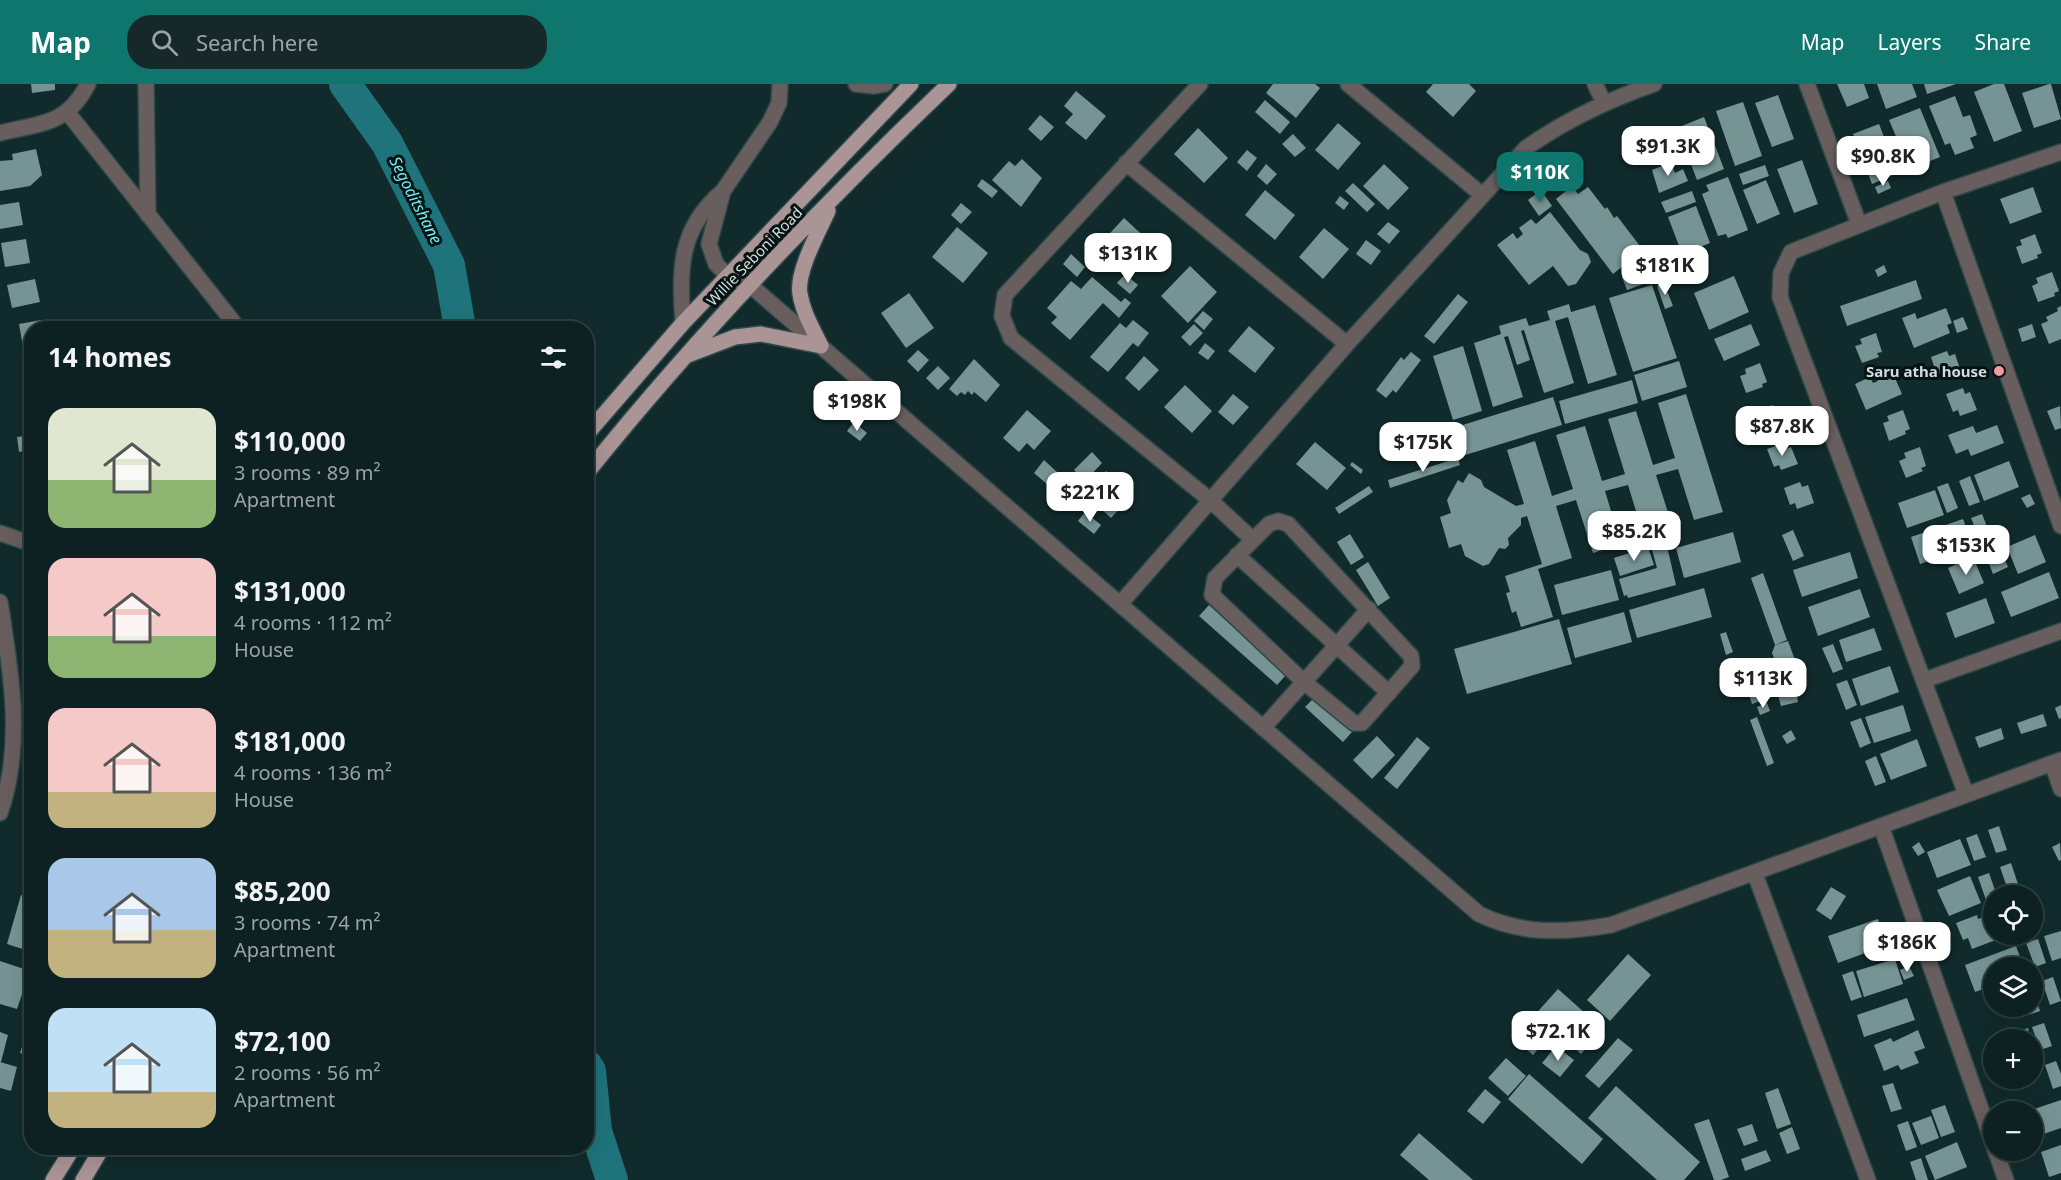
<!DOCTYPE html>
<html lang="en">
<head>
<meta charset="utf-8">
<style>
	:root { --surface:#0d2022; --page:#16282a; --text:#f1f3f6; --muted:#9aa3a5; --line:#2d3e40; --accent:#0f766e }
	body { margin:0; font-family:"Noto Sans",sans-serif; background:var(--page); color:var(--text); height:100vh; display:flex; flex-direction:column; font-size:22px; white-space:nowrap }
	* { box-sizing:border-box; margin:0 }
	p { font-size:20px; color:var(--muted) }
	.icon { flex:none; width:33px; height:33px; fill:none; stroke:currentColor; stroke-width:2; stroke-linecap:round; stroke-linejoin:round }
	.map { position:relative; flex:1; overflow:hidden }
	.side { position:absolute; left:24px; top:237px; width:570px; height:834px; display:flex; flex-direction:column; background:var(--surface); border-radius:24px; box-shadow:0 6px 24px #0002,0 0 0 2px var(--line) }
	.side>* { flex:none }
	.fabs { position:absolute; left:1983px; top:801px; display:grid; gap:12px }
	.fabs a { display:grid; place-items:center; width:60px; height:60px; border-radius:50%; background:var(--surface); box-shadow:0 6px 24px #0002,0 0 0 2px var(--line); font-size:30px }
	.price { position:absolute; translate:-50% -51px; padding:0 14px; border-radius:12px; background:#fff; color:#222; font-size:20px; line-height:39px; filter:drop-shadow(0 2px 3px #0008) }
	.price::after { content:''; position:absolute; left:50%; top:36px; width:18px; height:14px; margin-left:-9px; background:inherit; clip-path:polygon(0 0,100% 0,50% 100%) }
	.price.active { background:var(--accent); color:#fff }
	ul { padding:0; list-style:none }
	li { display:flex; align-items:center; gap:18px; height:150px; padding:0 24px }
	li span { display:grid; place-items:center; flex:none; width:168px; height:120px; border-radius:18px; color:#555 }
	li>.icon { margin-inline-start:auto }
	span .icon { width:72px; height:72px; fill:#fffc; stroke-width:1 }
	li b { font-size:26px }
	h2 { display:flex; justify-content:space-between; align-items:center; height:72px; padding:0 24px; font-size:26px }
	header { display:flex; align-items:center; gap:36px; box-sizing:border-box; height:84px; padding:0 30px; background:var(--accent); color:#fff }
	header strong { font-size:28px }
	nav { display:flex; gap:33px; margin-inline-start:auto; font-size:21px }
	.search { width:420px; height:54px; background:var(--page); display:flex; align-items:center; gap:15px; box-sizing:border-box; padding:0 21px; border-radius:24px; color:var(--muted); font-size:22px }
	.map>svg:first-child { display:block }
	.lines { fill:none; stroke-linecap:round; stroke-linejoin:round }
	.river { stroke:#1e747a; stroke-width:32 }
	.building { fill:#779495 }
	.minor-casing { stroke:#2f4849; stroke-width:18 }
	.major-casing { stroke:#2f4849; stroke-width:18 }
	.minor { stroke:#695e5e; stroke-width:15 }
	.major { stroke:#ab9495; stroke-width:15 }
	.poi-dot { fill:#f59b9f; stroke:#071212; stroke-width:2 }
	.labels { text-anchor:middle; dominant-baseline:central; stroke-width:6; stroke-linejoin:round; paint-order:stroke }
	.street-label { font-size:15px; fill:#cfdede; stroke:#071212 }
	.poi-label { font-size:15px; font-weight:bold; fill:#cfdede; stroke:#071212; text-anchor:end }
	.water-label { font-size:16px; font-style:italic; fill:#74ecf4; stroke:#071212 }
</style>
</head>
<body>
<header>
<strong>Map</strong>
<div class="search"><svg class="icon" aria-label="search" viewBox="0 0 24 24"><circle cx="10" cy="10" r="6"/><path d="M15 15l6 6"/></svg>Search here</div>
<nav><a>Map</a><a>Layers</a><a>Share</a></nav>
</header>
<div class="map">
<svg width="2061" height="1096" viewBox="0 0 2061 1096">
	<rect width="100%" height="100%" fill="#112b2d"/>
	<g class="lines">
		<!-- river -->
		<path class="river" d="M345,0l42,59 62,122 11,63
			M586,981l4,6 6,60 16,49"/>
	</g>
	<!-- building -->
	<path class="building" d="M31,0h24v6l-23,3z
		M1273,0h42l5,4 -24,30 -30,-25z
		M1433,0h36l7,7 -23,26 -27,-25z
		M1837,0h27l5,14 -22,9z
		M1877,0h35l5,13 -31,12z
		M1924,0h32l-29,10z
		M1994,0h10l18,47 -28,11 -20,-50z
		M2049,0h2l10,35 -27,9 -12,-35z
		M1076,7l30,25 -20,24 -21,-17 8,-9 -9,-8z
		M1778,11l16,44 -22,8 -17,-44z
		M1955,12l8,21 7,-2 7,20 -7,3 4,10 -19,7 -5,-12 -5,2 -16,-39z
		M1265,16l25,22 -10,12 -25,-22z
		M1743,18l19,54 -27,10 -19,-55z
		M1920,24l20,49 -30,12 -21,-49z
		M1040,31l14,12 -13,14 -13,-12z
		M1704,33l20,52 -27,11 -20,-52z
		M1338,39l23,20 -23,27 -23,-20z
		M1879,40l19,49 -26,11 -19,-50z
		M1198,44l30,30 -24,25 -30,-29z
		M1293,50l13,14 -11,9 -13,-13z
		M36,65l6,26 -12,11 -30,5v-30l13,-1 -1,-6z
		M1247,66l10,8 -10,13 -10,-9z
		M1022,75l20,19 -21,29 -29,-27 17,-19 6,5z
		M1802,76l16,44 -24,9 -17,-44z
		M1671,78l4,11 8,-4 5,12 -29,12 -7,-23z
		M1266,80l11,10 -10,11 -10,-9z
		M1384,80l25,24 -21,22 -25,-24z
		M1765,81l4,11 -26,9 -4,-11z
		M1728,93l20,53 -20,8 -2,-4 -8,2 -16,-42 7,-3 -3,-6z
		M982,95l16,12 -6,7 -15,-12z
		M1766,96l14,34 -23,10 -14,-34z
		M1888,97l3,7 -13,6 -3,-7z
		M1353,99l22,21 -8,8 -22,-21z
		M1572,102l6,8 10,-7 17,22 2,-2 7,11 3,-2 26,34 -30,24 -57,-75z
		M2033,103l9,25 -32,12 -10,-25z
		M1265,106l30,25 -20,25 -30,-25z
		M1541,106l11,16 -13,10 -11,-16z
		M1692,107l4,11 -30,11 -5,-11z
		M1340,112l9,7 -5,7 -9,-7z
		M19,118l4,23 -23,4v-24z
		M961,119l11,9 -11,12 -10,-9z
		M1696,122l14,37 -10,4 7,17 -18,8 -21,-55z
		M1550,128l30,38 8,4 3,8 -15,22 -8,2 -15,-20 -24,19 -32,-40 16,-12 4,6 6,-5 -4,-6 12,-9 5,5z
		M1124,134l27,25 -23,26 -28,-25z
		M1388,138l12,9 -11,13 -12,-10z
		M957,143l31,26 -25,30 -31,-26z
		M1324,144l25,21 -26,30 -24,-22z
		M2035,150l7,19 -5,2 1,3 -16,6 -6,-17 6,-2 -2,-5z
		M26,155l4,24 -25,4 -4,-24z
		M1366,156l15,11 -10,14 -15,-11z
		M1071,170l14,13 -8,10 -14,-13z
		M1120,180l7,6 -5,4 -6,-6z
		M1884,181l3,7 -9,5 -3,-7z
		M1190,182l27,26 -29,31 -27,-27z
		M1653,182l4,13 -30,11 -5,-13z
		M2052,188l7,19 -5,2 1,3 -17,6 -6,-16 6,-3 -2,-5z
		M1125,190l13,11 -8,9 -13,-11z
		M1734,192l15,36 -40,18 -15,-37z
		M1092,193l29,25 4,-4 6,5 -12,15 -16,-15 -33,37 -19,-17 6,-6 -10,-9 24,-27 10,8z
		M35,195l5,23 -28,6 -5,-23z
		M1916,196l6,19 -75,27 -7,-20z
		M1664,199l9,23 -8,3 -8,-23z
		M1652,201l25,73 -44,14 -24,-74z
		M909,209l25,35 -28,20 -25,-35z
		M1458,210l10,8 -34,42 -10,-8z
		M1569,220l2,8 24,-7 22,70 -29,9 -20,-67 -13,4 19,62 -30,10 -20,-63 -3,1 9,29 -13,5 -9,-29 -4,1 19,60 -30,10 -19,-64 27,-9 -2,-8 27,-8 3,8 21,-6 -3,-9z
		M2061,222v33l-12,5 -8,-20 7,-3 -2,-4 12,-6 -1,-3z
		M1946,224l6,15 -5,2 3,8 -36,15 -12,-30 13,-5 2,6z
		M1203,227l10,8 -9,11 -10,-9z
		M1963,233l5,12 -11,4 -4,-12z
		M41,236l1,8h-10v18l-9,1 -4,-23z
		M1133,236l16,13 -11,14 -5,-4 -25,29 -18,-15 30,-34 6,5z
		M1194,240l9,9 -13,13 -9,-9z
		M1751,240l9,21 -36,16 -10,-22z
		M2032,240l4,13 -14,5 -4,-13z
		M1249,242l26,22 -20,25 -27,-22z
		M1876,249l6,19 -5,1 2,4 -17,6 -7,-17 7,-2 -2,-5z
		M1205,259l10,8 -7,9 -10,-7z
		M1463,262l19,65 -29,9 -20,-64z
		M918,266l11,10 -11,12 -11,-11z
		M1947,267l2,5 6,-2 6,18 -16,6 -2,-5 -6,2 -6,-18z
		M1411,268l10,8 -25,33 -3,-3 -7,8 -10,-8 25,-33 3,3z
		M1144,272l15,14 -20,21 -14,-13z
		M974,275l26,26 -14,17 -12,-10 -2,3 -4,-4 -3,4 -4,-3 -4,4 -8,-7z
		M32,276v36l-7,1 -3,-15 4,-1 -4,-20z
		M1679,277l8,26 -45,14 -8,-26z
		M1760,279l7,19 -5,2 1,3 -17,6 -6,-17 6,-2 -1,-5z
		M938,282l12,12 -12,12 -12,-12z
		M1891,285l11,25 -36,16 -11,-26 15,-7 3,6 5,-2 -2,-5z
		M1632,296l6,23 -73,21 -6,-23z
		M1185,301l27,26 -20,22 -28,-26z
		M1963,304l2,6 5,-2 7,18 -17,6 -2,-6 -5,2 -7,-18z
		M1233,310l16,13 -16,18 -15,-13z
		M1686,310l37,118 -29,8 -16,-51 -22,6 17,53 -29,9 -16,-52 -23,6 16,53 -28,9 -17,-53 -20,6 16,52 -34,11 15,48 -32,10 -5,-16 -4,2 -6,-20 4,-1 -5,-16 37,-12 -15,-48 -6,2v7l-13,13 1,7 -4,4 -6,-1 -10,16 -6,2 -18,-10 -4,-12 -12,4 -9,-31 11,-4 -4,-13 11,-20 5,3 6,-10 12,7 3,7 32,19 8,-2 -17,-54 28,-9 17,55 21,-7 -17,-54 29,-9 17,55 23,-7 -17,-55 28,-8 17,54 22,-7 -17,-55z
		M1553,313l9,28 -100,31 -9,-28z
		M1773,321l2,5 6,-2 6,18 -16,6 -2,-5 -6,2 -6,-18z
		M2060,322l1,22 -6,2 -8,-19z
		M1027,326l24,21 -17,19 -7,-7 -8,9 -16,-14z
		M1903,326l7,19 -5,2 1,3 -17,7 -6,-18 6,-2 -2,-5z
		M854,338l13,11 -7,8 -13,-10z
		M1997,341l7,18 -33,13 -3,-7 -12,5 -8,-19 25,-9 3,7z
		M32,351v14l-13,3 -2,-15z
		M1315,358l31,26 -19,22 -31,-26z
		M1784,359l2,6 5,-2 7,17 -17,6 -2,-5 -5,2 -7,-18z
		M1920,363l6,19 -5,2 2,3 -17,7 -7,-17 7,-3 -2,-5z
		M1092,368l10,11 -17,18 -11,-11z
		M1458,374l2,7 -70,23 -2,-8z
		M1044,376l14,13 -10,12 -14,-12z
		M2009,377l10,26 -35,14 -10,-26z
		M1352,378l11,8 -2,4 -11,-9z
		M1106,387l26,24 -21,23 -26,-24z
		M1970,392l10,26 -11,4 -10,-25z
		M1066,397l9,8 -11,13 -9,-9z
		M1800,398l2,5 6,-2 6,18 -17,6 -2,-6 -5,2 -6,-17z
		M1948,399l10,25 -11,5 -10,-26z
		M1369,402l4,6 -34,22 -4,-6z
		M1935,406l9,25 -37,13 -9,-25z
		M2030,410l5,10 -8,4 -6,-10z
		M1085,428l16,13 -7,9 -16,-13z
		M1982,430l10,25 -11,4 -10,-25z
		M1963,435l10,27 -53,18 -9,-27z
		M1793,446l11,26 -11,5 -11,-26z
		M1733,448l8,30 -57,16 -8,-30z
		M1350,450l14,23 -13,8 -14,-23z
		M2035,451l11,27 -28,12 -11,-27z
		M1666,458l10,43 -48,13 -1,-3 -3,1 -5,-17 38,-11 -6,-22z
		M1648,463l6,18 -34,11 -6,-18z
		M2000,465l8,18 -15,7 -7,-18z
		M1850,468l8,26 -56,19 -9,-27z
		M1973,473l11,26 -25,11 -11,-26z
		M1368,478l22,36 -12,8 -22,-36z
		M1611,486l8,30 -57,15 -8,-30z
		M2049,488l10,26 -48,19 -10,-25z
		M1763,489l24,67 -12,5 -24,-67z
		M1704,504l8,29 -75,21 -8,-28z
		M1860,505l10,28 -52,19 -10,-29z
		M1986,514l9,25 -40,15 -9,-25z
		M1209,521l77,70 -9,10 -78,-69z
		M1624,528l8,30 -57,16 -8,-30z
		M1559,535l13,45 -105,30 -13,-45z
		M1874,544l8,22 -36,12 -7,-22z
		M1726,548l7,20 -7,3 -6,-21z
		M1788,557l10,27 -13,6 -6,-3 -7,-18 3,-8z
		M1833,560l10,25 -10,4 -11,-25z
		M1890,582l9,26 -38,14 -9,-27z
		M1739,586l7,16 -6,2 -7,-15z
		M1793,593l5,25 -17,4 -3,-11 -26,9 -4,-13z
		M1847,596l10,25 -11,5 -10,-26z
		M1315,613l37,35 -9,10 -38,-35z
		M1767,619l3,8 -10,4 -3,-8z
		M1903,621l8,26 -37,12 -9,-26z
		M2061,621v13l-2,1 -4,-11z
		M2043,630l4,12 -26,8 -4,-11z
		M1757,633l17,46 -7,3 -17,-46z
		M1861,634l10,25 -11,5 -10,-26z
		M2001,644l3,11 -25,9 -4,-11z
		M1791,646l5,9 -9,5 -5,-8z
		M1377,652l18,19 -23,24 -19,-19z
		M1417,653l13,11 -33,41 -13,-11z
		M1917,655l10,27 -36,14 -11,-26z
		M1876,672l10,26 -11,4 -10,-25z
		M1999,742l8,24 -11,3 -8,-23z
		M1977,750l9,23 -12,4 -8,-23z
		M1960,755l11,26 -34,13 -10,-26z
		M1919,758l6,10 -7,4 -6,-9z
		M2060,759l1,17 -2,1 -7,-14z
		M2011,779l9,27 -11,3 -9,-26z
		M1989,789l8,23 -11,4 -8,-23z
		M1970,792l11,27 -32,13 -12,-26z
		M1831,803l15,9 -15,24 -15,-10z
		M21,811l11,3v54l-25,-8z
		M1994,825v25l15,1 -37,14 -4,-11 -5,2 -7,-17 21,-8 1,4 11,-4 -1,-3z
		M1878,835l9,26 -49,18 -10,-27z
		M2061,847v27l-9,3 -8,-25z
		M2038,855l8,24 -11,4 -9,-24z
		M2016,862l8,22h-30v17l-19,7 -10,-27z
		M1628,870l23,21 -41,46 -23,-21z
		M1895,875l8,25 -39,13 -8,-26z
		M0,877l30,10 -13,38 -17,-5z
		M1909,882l5,10 -10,4 -4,-10z
		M1853,887l9,26 -11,4 -9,-26z
		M2053,893l8,24 -11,4 -8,-24z
		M1558,905l45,40 -22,25 -26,-24 -22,25 -19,-17z
		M2033,906l7,21 -12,4 -3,-9h7z
		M1907,914l8,22 -51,17 -7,-22z
		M2044,939l8,23 -12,4 -8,-23z
		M29,941l3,1v30l-12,-3z
		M2028,944l3,12h-34l-1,-1z
		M1918,946l7,18 -11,4 5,11 -18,7 -3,-5 -14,6 -10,-26 17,-7 2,4z
		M0,948l8,3 -7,27h-1z
		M1618,954l15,12 -34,38 -14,-12z
		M1556,962l18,14 -14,17 -18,-14z
		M1506,974l20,18 -18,20 -20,-18z
		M2056,977l5,13v12l-8,3 -8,-24z
		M0,978l17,5 -6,24 -11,-3z
		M2036,985l3,8 -20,7 -2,-6h15v-8z
		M1529,990l74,65 -21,25 -74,-65z
		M1893,999l9,26 -11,3 -9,-26z
		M1616,1002l84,76 -16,18h-27l-69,-62z
		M1778,1004l13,36 -14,5 -12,-36z
		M1485,1005l16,13 -18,22 -16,-13z
		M2061,1016v28l-29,10v-26l-4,-1z
		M1945,1021l10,27 -14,5 -10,-27z
		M1931,1032l8,22 -18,7 -9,-22z
		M1709,1035l20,58 -8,3h-7l-20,-56z
		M1908,1037l9,26 -11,4 -9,-26z
		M1752,1040l6,17 -14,5 -7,-17z
		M1792,1043l8,22 -13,5 -8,-21z
		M1419,1049l54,47h-44l-29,-25z
		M1957,1058l10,25 -32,13 -10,-24z
		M2061,1061v28l-12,4 -8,-25z
		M1766,1066l5,11 -26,10 -4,-12z
		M1921,1074l7,22h-12l-6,-18z"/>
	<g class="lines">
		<defs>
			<path id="minor" d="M146,0l2,131
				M780,0l-1,19 -9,19 -47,69 -14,53 7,20 12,12 23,10 728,628c43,21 85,19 132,11l450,-165
				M856,0l17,2 12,-2
				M1200,0l-195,211 -3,21 9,22 199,162 43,40
				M1348,0l133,110
				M1595,0l9,19
				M1807,0l52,140
				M68,29l170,215
				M0,49c41,-10 67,-8 88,-49
				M1126,79l221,181
				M1943,108l118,334
				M683,239c-4,-54 -4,-95 40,-132
				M1278,437l10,3 123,132 1,10 -50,57h-8l-50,-41 -92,-87 3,-17 54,-54z
				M0,449l32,11
				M1237,471l152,138
				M0,518c11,69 24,143 0,211
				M1120,520l227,-260 179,-196c40,-28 82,-48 128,-64
				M1925,596l136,-49
				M1263,644l106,-119
				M2052,679l9,26
				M1966,710l-186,-497 1,-24 10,-21 152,-60 118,-40
				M1881,742l113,320
				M1755,790l113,306
				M1995,1066l11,30"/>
			<path id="major" d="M821,262c-8,-17 -18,-33 -21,-52 -4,-22 19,-63 28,-83
				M688,271l47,-18 26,-3 60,12
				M586,351l97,-112 228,-239
				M586,390c111,-138 235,-268 363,-390
				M53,1096l20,-32
				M83,1096l19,-32"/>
		</defs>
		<!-- minor casing -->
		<use href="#minor" class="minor-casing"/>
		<!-- major casing -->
		<use href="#major" class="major-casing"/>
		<!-- minor -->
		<use href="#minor" class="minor"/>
		<!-- major -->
		<use href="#major" class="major"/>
	</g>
	<!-- markers -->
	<circle class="poi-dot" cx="1999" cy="287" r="6"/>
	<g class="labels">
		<!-- street labels -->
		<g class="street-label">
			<text transform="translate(754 172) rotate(-46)">Willie Seboni Road</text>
		</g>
		<!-- poi labels -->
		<g class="poi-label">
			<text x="1987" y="287">Saru atha house</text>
		</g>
		<!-- water labels -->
		<g class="water-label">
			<text transform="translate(416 116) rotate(63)">Segoditshane</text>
		</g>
	</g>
</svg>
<div class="fabs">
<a><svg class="icon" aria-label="locate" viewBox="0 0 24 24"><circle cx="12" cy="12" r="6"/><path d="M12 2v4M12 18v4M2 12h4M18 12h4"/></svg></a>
<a><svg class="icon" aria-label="layers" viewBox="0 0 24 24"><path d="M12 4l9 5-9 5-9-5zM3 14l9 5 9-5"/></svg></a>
<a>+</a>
<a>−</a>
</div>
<b class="price" style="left:1668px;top:93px">$91.3K</b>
<b class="price" style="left:1883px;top:103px">$90.8K</b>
<b class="price active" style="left:1540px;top:119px">$110K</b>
<b class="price" style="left:1128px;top:200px">$131K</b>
<b class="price" style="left:1665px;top:212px">$181K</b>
<b class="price" style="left:857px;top:348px">$198K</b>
<b class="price" style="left:1782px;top:373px">$87.8K</b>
<b class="price" style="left:1423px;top:389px">$175K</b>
<b class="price" style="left:1090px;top:439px">$221K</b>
<b class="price" style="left:1634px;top:478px">$85.2K</b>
<b class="price" style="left:1966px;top:492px">$153K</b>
<b class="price" style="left:1763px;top:625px">$113K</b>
<b class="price" style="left:1907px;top:889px">$186K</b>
<b class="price" style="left:1558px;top:978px">$72.1K</b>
<section class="side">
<h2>14 homes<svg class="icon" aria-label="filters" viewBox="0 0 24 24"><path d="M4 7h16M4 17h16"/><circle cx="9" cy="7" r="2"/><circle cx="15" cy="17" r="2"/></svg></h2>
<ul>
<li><span style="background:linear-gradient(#dfe7d0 60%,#8fb573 0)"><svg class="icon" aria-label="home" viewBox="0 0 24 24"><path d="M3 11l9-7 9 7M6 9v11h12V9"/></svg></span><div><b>$110,000</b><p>3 rooms · 89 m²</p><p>Apartment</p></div></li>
<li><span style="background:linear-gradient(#f6c9c9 65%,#8fb573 0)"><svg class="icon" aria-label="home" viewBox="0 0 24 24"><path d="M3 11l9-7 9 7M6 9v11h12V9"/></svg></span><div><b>$131,000</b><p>4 rooms · 112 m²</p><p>House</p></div></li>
<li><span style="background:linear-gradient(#f6c9c9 70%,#c2b280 0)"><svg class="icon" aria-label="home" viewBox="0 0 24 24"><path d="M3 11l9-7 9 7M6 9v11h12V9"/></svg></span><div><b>$181,000</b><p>4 rooms · 136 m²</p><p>House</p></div></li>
<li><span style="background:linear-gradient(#a9c7e8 60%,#c2b280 0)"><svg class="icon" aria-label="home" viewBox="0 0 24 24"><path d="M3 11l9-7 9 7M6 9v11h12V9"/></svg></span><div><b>$85,200</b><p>3 rooms · 74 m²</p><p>Apartment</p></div></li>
<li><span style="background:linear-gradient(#bfe0f5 70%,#c2b280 0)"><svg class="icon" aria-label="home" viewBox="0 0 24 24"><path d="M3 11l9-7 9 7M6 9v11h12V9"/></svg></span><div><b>$72,100</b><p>2 rooms · 56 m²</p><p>Apartment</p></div></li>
</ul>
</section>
</div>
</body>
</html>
